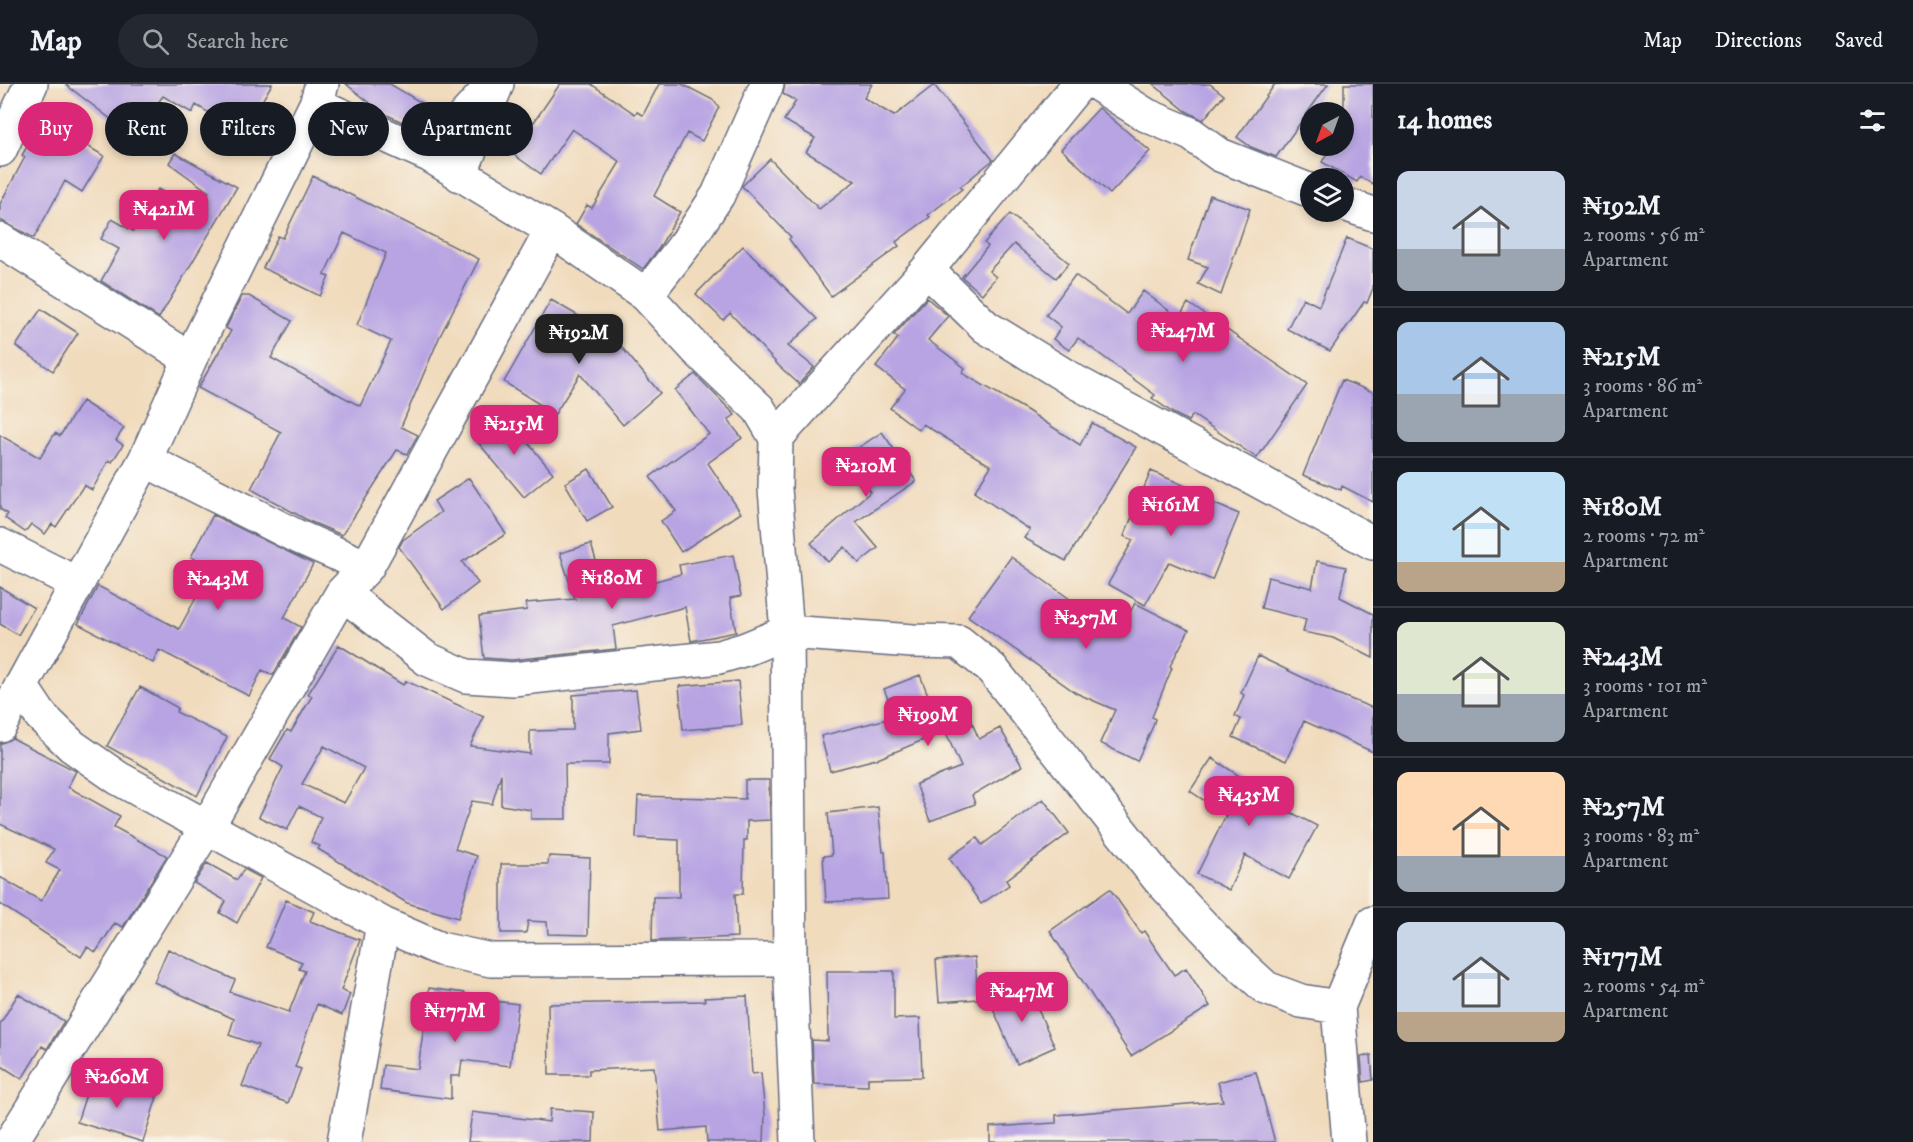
<!DOCTYPE html>
<html lang="en">
<head>
<meta charset="utf-8">
<style>
	:root { --surface:#171b24; --page:#242831; --text:#f1f3f6; --muted:#9ea1a6; --line:#363941; --accent:#db2777 }
	body { margin:0; font-family:"IM FELL DW Pica",serif; background:var(--page); color:var(--text); height:100vh; display:flex; flex-direction:column; font-size:22px; white-space:nowrap }
	* { box-sizing:border-box; margin:0 }
	p { font-size:20px; color:var(--muted) }
	.icon { flex:none; width:33px; height:33px; fill:none; stroke:currentColor; stroke-width:2; stroke-linecap:round; stroke-linejoin:round }
	.map { position:relative; flex:1; overflow:hidden }
	.panel { display:flex; flex-direction:column; background:var(--surface); width:540px }
	.panel>* { flex:none }
	.hud { position:absolute; left:18px; top:18px; width:570px; height:54px; display:flex; gap:12px }
	.needle { width:39px; rotate:221deg }
	.buttons { position:absolute; left:1300px; top:18px; display:grid; gap:12px }
	.buttons a { display:grid; place-items:center; width:54px; height:54px; border-radius:50%; background:var(--surface); box-shadow:0 3px 9px #0003; font-size:30px }
	.price { position:absolute; translate:-50% -51px; padding:0 14px; border-radius:12px; background:var(--accent); color:#fff; font-size:20px; line-height:39px; filter:drop-shadow(0 2px 3px #0008) }
	.price::after { content:''; position:absolute; left:50%; top:36px; width:18px; height:14px; margin-left:-9px; background:inherit; clip-path:polygon(0 0,100% 0,50% 100%) }
	.price.active { background:#222; color:#fff }
	ul { padding:0; list-style:none }
	li { display:flex; align-items:center; gap:18px; height:150px; padding:0 24px }
	li+li { border-top:2px solid var(--line) }
	li span { display:grid; place-items:center; flex:none; width:168px; height:120px; border-radius:12px; color:#555 }
	li>.icon { margin-inline-start:auto }
	span .icon { width:72px; height:72px; fill:#fffc; stroke-width:1 }
	li b { font-size:26px }
	h2 { display:flex; justify-content:space-between; align-items:center; height:72px; padding:0 24px; font-size:26px }
	.pill { padding:0 21px; border-radius:27px; background:var(--surface); box-shadow:0 3px 9px #0003; font-size:21px; line-height:54px }
	.pill.active { background:var(--accent); color:#fff }
	header { display:flex; align-items:center; gap:36px; box-sizing:border-box; height:84px; padding:0 30px; background:var(--surface); border-bottom:2px solid var(--line) }
	header strong { font-size:28px }
	nav { display:flex; gap:33px; margin-inline-start:auto; font-size:21px }
	.search { width:420px; height:54px; background:var(--page); display:flex; align-items:center; gap:15px; box-sizing:border-box; padding:0 21px; border-radius:33px; color:var(--muted); font-size:22px }
	main { display:flex; flex:1; min-height:0 }
	.map>svg:first-child { display:block }
	.building { fill:#b8a4e3; fill-rule:evenodd }
	.lines { fill:none; stroke-linecap:round; stroke-linejoin:round }
	.minor-casing { stroke:#666b7f; stroke-width:36 }
	.minor { stroke:#fff; stroke-width:33 }
</style>
</head>
<body>
<header>
<strong>Map</strong>
<div class="search"><svg class="icon" aria-label="search" viewBox="0 0 24 24"><circle cx="10" cy="10" r="6"/><path d="M15 15l6 6"/></svg>Search here</div>
<nav><a>Map</a><a>Directions</a><a>Saved</a></nav>
</header>
<main>
<div class="map">
<svg width="1373" height="1058" viewBox="0 0 1373 1058">
	<rect width="100%" height="100%" fill="#f7f3e8"/>
	<filter id="ink" filterUnits="userSpaceOnUse"><feTurbulence type="fractalNoise" baseFrequency=".0167" numOctaves="2"/><feDisplacementMap in="SourceGraphic" scale="12" xChannelSelector="R" yChannelSelector="G"/><feConvolveMatrix kernelMatrix="1 2 1 2 8 2 1 2 1" color-interpolation-filters="sRGB"/></filter>
	<filter id="wash" filterUnits="userSpaceOnUse"><feTurbulence type="fractalNoise" baseFrequency=".008" numOctaves="4" result="noise"/><feDisplacementMap in="SourceGraphic" scale="24" xChannelSelector="R" yChannelSelector="G"/><feGaussianBlur stdDeviation="1.35" result="paint"/><feColorMatrix in="noise" values="0 0 0 0 0 0 0 0 0 0 0 0 0 0 0 0 0 1.4 0 .05"/><feComposite in="paint" operator="in"/></filter>
	<g filter="url(#wash)">
		<rect width="100%" height="100%" fill="#f1dbbd"/>
		<g id="blocks">
			<!-- building -->
			<path class="building" d="M65,0h207l-29,49 -47,-28 -4,8 -29,-17 -30,40z
				M346,0h44l47,28 -13,20 -56,-26 2,-3z
				M560,0h31l44,30 2,-2 6,3 16,-31h23l31,16 6,7 -17,34 -15,-8 -33,63 26,16 -21,36 -16,21 -67,-45 11,-19 5,3 28,-46 -48,-33 -31,45 -47,-33 15,-36 25,17z
				M785,0h87l-8,14 30,18 40,-31 59,75 -33,27 2,2 -34,26 2,2 -34,25 3,4 -68,50 -42,-57 2,-2 -49,-51 28,-27 49,50 36,-28 -49,-29 9,-14 -31,-18 12,-19 -13,-7z
				M1153,0h57l14,11 -21,25 -17,-9z
				M1275,0h53l-52,73 -25,-10 -14,-10z
				M1344,0h29v100l-13,-7 -3,5 -35,-20 9,-16h13z
				M1099,24l51,43 -40,43 -49,-45z
				M43,35l61,37 -22,36 -17,-11 -31,57 -34,-18v-16l25,-47 -3,-2z
				M175,69l62,34 -78,131 -58,-37 18,-32 -18,-10 11,-20 21,12 25,-42 38,23 13,-20 -40,-29z
				M313,92l166,83 -40,79 -38,89 17,8 -11,19 -10,-4 -55,85 -33,-14 -58,-32 30,-57 -83,-44 33,-57 -5,-3 16,-32h7l43,25 -21,37 89,48 31,-65 -34,-16 29,-72 -42,-20 -20,42 5,2 -9,19 -57,-28 15,-32 5,2z
				M1210,111l40,14 -29,86 -23,-11 10,-17 -20,-7z
				M1010,130l59,49 -13,15 -42,-34 -25,27 7,6 -14,17 -20,-17 26,-31 -4,-3z
				M1347,154l26,11v39l-6,15 -3,-1 -34,49 -43,-22 16,-31 16,8z
				M743,162l74,73 -29,27 26,21 -15,17 -20,-18 -49,-53 -7,7 -27,-26z
				M1075,191l52,39 16,-23 36,27 9,-15 119,82 -50,73 -64,-43 -5,6 -15,-8 -21,-15 3,-3 -77,-57 -9,12 -16,-11 8,-12 -15,-12z
				M927,214l21,18 -20,24 37,28 -3,5 66,38 52,34 12,-22 44,24 -70,114 -42,-23 6,-8 -56,-38 17,-26 -68,-42 -4,6 -29,-22 15,-19 -29,-22 22,-29 -4,-3z
				M551,216l69,40 -2,3 42,50 -37,32 -43,-51 -25,40 -51,-32z
				M41,225l37,24 -25,38 -37,-25z
				M695,290l40,41 -7,5 14,18 -34,25 33,50 -60,39 -20,-31 15,-10 -26,-34 59,-43 -34,-44z
				M1342,296l31,12v110l-31,-16 -1,4 -38,-15z
				M82,317l42,27 -8,12 7,5 -11,17 -3,-2 -17,30 -8,-5 -28,42 -4,-3 -7,10 -14,-10 -6,8 -20,-14 3,-4 -8,-5v-74l40,23 15,-25 5,3z
				M505,331l48,58 -29,24 -48,-57z
				M882,348l34,49 -60,41 22,26 -19,15 -14,-16 -17,15 -17,-19 59,-51 -25,-35z
				M589,385l23,38 -25,14 -22,-38z
				M1151,387l39,17 -2,5 51,21 -27,66 -43,-18 -24,43 -37,-21 25,-44 -9,-4z
				M469,394l37,56 -44,28 16,21 -34,26 -45,-62 4,-7 38,-28 -7,-11z
				M213,431l100,49 -29,54 17,9 -28,48 -11,-5 -13,26 -90,-46 -6,13 -75,-39 20,-38 81,43 33,-61 -21,-11z
				M591,460l14,47h4v3l72,-20 -2,-9 54,-10 8,41 -11,2 6,34 -45,9 -6,-34 -72,19 3,23 -104,11 -28,-2 -5,-42 48,-6 -1,-7 49,-4 -15,-46z
				M1011,473l108,77 16,-31 54,27 -19,36 2,2 -20,49 3,2 -2,7 -16,35 -37,-18 15,-33 -39,-17 -108,-77z
				M1317,477l29,6 -6,30 33,17v44l-40,-20 -30,-6 3,-13 -45,-11 7,-31 44,11z
				M0,503l34,21 -16,27 -18,-11z
				M339,561l64,40 3,-4 78,36 -14,29 60,8v-23l43,-1v-35l63,-5 5,39 -32,4v31h-44l1,55h-35v-9l-30,-5v-31l-9,30 -20,-3 -17,48 22,7 -19,62 -51,-15 -89,-54 2,-3 -9,-4 10,-25 -22,-11 -12,24 -28,-13 24,-50 -13,-8 17,-29 4,2 21,-36 -4,-2zM324,662l40,22 -20,35 -42,-19z
				M1258,572l77,37 38,15v44l-69,-31 -18,40 -53,-24 8,-18 -6,-3 9,-21 -3,-2z
				M920,591l14,35 27,-12 18,41 21,-11 22,38 -50,29 3,9 -45,17 -14,-37 45,-17 -16,-36 -65,27 -50,13 -9,-35 74,-19 -11,-28z
				M738,597l4,44 -59,5 -4,-44z
				M140,603l38,21 -2,4 51,25 -30,59 -90,-50z
				M12,654l64,33 -8,16 52,29 -6,11 53,29 -44,71 -8,-4 -19,29 -9,-5 -6,10 -81,-53v-27l41,24 19,-31 -14,-7 8,-14 -54,-25v-80z
				M1212,674l67,44 -2,3 40,21 -28,53 -44,-24 -16,35 -32,-16 29,-59 -36,-24z
				M745,696h24l1,40 -23,1v19h-3l-1,54h-8l2,43 -85,4 1,-44h26v-57l-43,-2 2,-42 107,3z
				M1043,715l26,34 -63,47 3,5 -28,19 -32,-46 28,-20 5,7z
				M878,723l5,45h2l3,47 -62,3 -3,-46 9,-1 -4,-42z
				M549,772l41,2 -2,77 -40,-1 -1,-12 -19,-1 -2,12h-25v-69h47z
				M207,779l30,17 7,-11 17,9 -24,45 -17,-10 6,-12 -32,-18z
				M1110,805l31,44 3,-2 30,44 12,-7 24,38 -79,50 -81,-125z
				M286,816l28,12 -4,9 50,19 -19,50 9,4 -8,21 -25,-11 -22,63 6,2 -13,34 -46,-17 16,-41 -29,-10 5,-16 -80,-37 14,-33 67,31 -5,12 59,20 16,-41 -6,-2 3,-7 -36,-15z
				M975,873l3,42 -39,3 -3,-42z
				M827,887h67v48l26,-1 2,59 -54,1v8l-54,-2 -2,-44 16,1z
				M1026,899l29,64 -38,17 -28,-65z
				M429,904l36,5 -1,4 54,7 -8,62 -48,-6 -2,16h-9v23l-71,-9 3,-25 35,4z
				M18,910l46,27 -17,28 -5,-3 -20,33 -22,-14v-41z
				M747,912l5,78 9,-1 4,42 -1,27h-57l-1,-15 -46,4 -6,-64 -65,3v5h-40l-1,-71 157,-3 -1,-3z
				M1371,971l2,25 -10,2 -2,-25z
				M1256,988l19,70h-285v-15l66,-4v-8l167,-14 -5,-19z
				M92,992l65,21 -14,45 -66,-20z
				M550,1025l44,3 -1,30h-125l4,-30 77,10z"/>
		</g>
	</g>
	<g filter="url(#ink)">
		<use href="#blocks" fill-opacity="0" stroke="#666b7f" stroke-width="1.5"/>
		<g class="lines">
			<defs>
				<path id="minor" d="M1097,0l49,31 45,19 29,21 91,36
					M316,20l113,51 123,75 94,65 52,56 61,58 17,29
					M0,66l31,-66
					M429,71l57,-63
					M460,91l37,-91
					M1344,120l29,10
					M0,156l190,119
					M927,186l59,57 88,54 299,162
					M646,211l41,-53 31,-47 49,-111
					M145,376l149,75 73,32
					M0,461l76,38
					M342,509l85,66 39,17 47,3 206,-22 27,-8 41,-17 126,9 46,1 33,27 166,209 72,77 36,33 35,13 37,6 11,135
					M21,602l20,30 31,30 46,32 265,146 57,25 51,11 299,-1
					M0,641l145,-265 45,-101 126,-255 6,-20
					M1338,923l35,-84
					M11,1058l196,-315 135,-234 25,-26 185,-337
					M344,1058l39,-218
					M798,1058l-8,-183 -3,-327 -12,-143 1,-51 151,-168 152,-186"/>
			</defs>
			<!-- minor casing -->
			<use href="#minor" class="minor-casing"/>
			<!-- minor -->
			<use href="#minor" class="minor"/>
		</g>
	</g>
</svg>
<div class="buttons">
<a><svg class="needle" viewBox="-14 -14 28 28"><path d="M0-13l5 13h-10z" fill="#e53935"/><path d="M0 13l5-13h-10z" fill="#9ea1a6"/></svg></a>
<a><svg class="icon" aria-label="layers" viewBox="0 0 24 24"><path d="M12 4l9 5-9 5-9-5zM3 14l9 5 9-5"/></svg></a>
</div>
<b class="price" style="left:164px;top:157px">₦421M</b>
<b class="price" style="left:1183px;top:279px">₦247M</b>
<b class="price active" style="left:579px;top:281px">₦192M</b>
<b class="price" style="left:514px;top:372px">₦215M</b>
<b class="price" style="left:866px;top:414px">₦210M</b>
<b class="price" style="left:1171px;top:453px">₦161M</b>
<b class="price" style="left:612px;top:526px">₦180M</b>
<b class="price" style="left:218px;top:527px">₦243M</b>
<b class="price" style="left:1086px;top:566px">₦257M</b>
<b class="price" style="left:928px;top:663px">₦199M</b>
<b class="price" style="left:1249px;top:743px">₦435M</b>
<b class="price" style="left:1022px;top:939px">₦247M</b>
<b class="price" style="left:455px;top:959px">₦177M</b>
<b class="price" style="left:117px;top:1025px">₦260M</b>
<div class="hud">
<a class="pill active">Buy</a>
<a class="pill">Rent</a>
<a class="pill">Filters</a>
<a class="pill">New</a>
<a class="pill">Apartment</a>
</div>
</div>
<section class="panel">
<h2>14 homes<svg class="icon" aria-label="filters" viewBox="0 0 24 24"><path d="M4 7h16M4 17h16"/><circle cx="9" cy="7" r="2"/><circle cx="15" cy="17" r="2"/></svg></h2>
<ul>
<li><span style="background:linear-gradient(#c9d6e8 65%,#9aa5b1 0)"><svg class="icon" aria-label="home" viewBox="0 0 24 24"><path d="M3 11l9-7 9 7M6 9v11h12V9"/></svg></span><div><b>₦192M</b><p>2 rooms · 56 m²</p><p>Apartment</p></div></li>
<li><span style="background:linear-gradient(#a9c7e8 60%,#9aa5b1 0)"><svg class="icon" aria-label="home" viewBox="0 0 24 24"><path d="M3 11l9-7 9 7M6 9v11h12V9"/></svg></span><div><b>₦215M</b><p>3 rooms · 86 m²</p><p>Apartment</p></div></li>
<li><span style="background:linear-gradient(#bfe0f5 75%,#b9a48a 0)"><svg class="icon" aria-label="home" viewBox="0 0 24 24"><path d="M3 11l9-7 9 7M6 9v11h12V9"/></svg></span><div><b>₦180M</b><p>2 rooms · 72 m²</p><p>Apartment</p></div></li>
<li><span style="background:linear-gradient(#dfe7d0 60%,#9aa5b1 0)"><svg class="icon" aria-label="home" viewBox="0 0 24 24"><path d="M3 11l9-7 9 7M6 9v11h12V9"/></svg></span><div><b>₦243M</b><p>3 rooms · 101 m²</p><p>Apartment</p></div></li>
<li><span style="background:linear-gradient(#ffd9b3 70%,#9aa5b1 0)"><svg class="icon" aria-label="home" viewBox="0 0 24 24"><path d="M3 11l9-7 9 7M6 9v11h12V9"/></svg></span><div><b>₦257M</b><p>3 rooms · 83 m²</p><p>Apartment</p></div></li>
<li><span style="background:linear-gradient(#c9d6e8 75%,#b9a48a 0)"><svg class="icon" aria-label="home" viewBox="0 0 24 24"><path d="M3 11l9-7 9 7M6 9v11h12V9"/></svg></span><div><b>₦177M</b><p>2 rooms · 54 m²</p><p>Apartment</p></div></li>
</ul>
</section>
</main>
</body>
</html>
